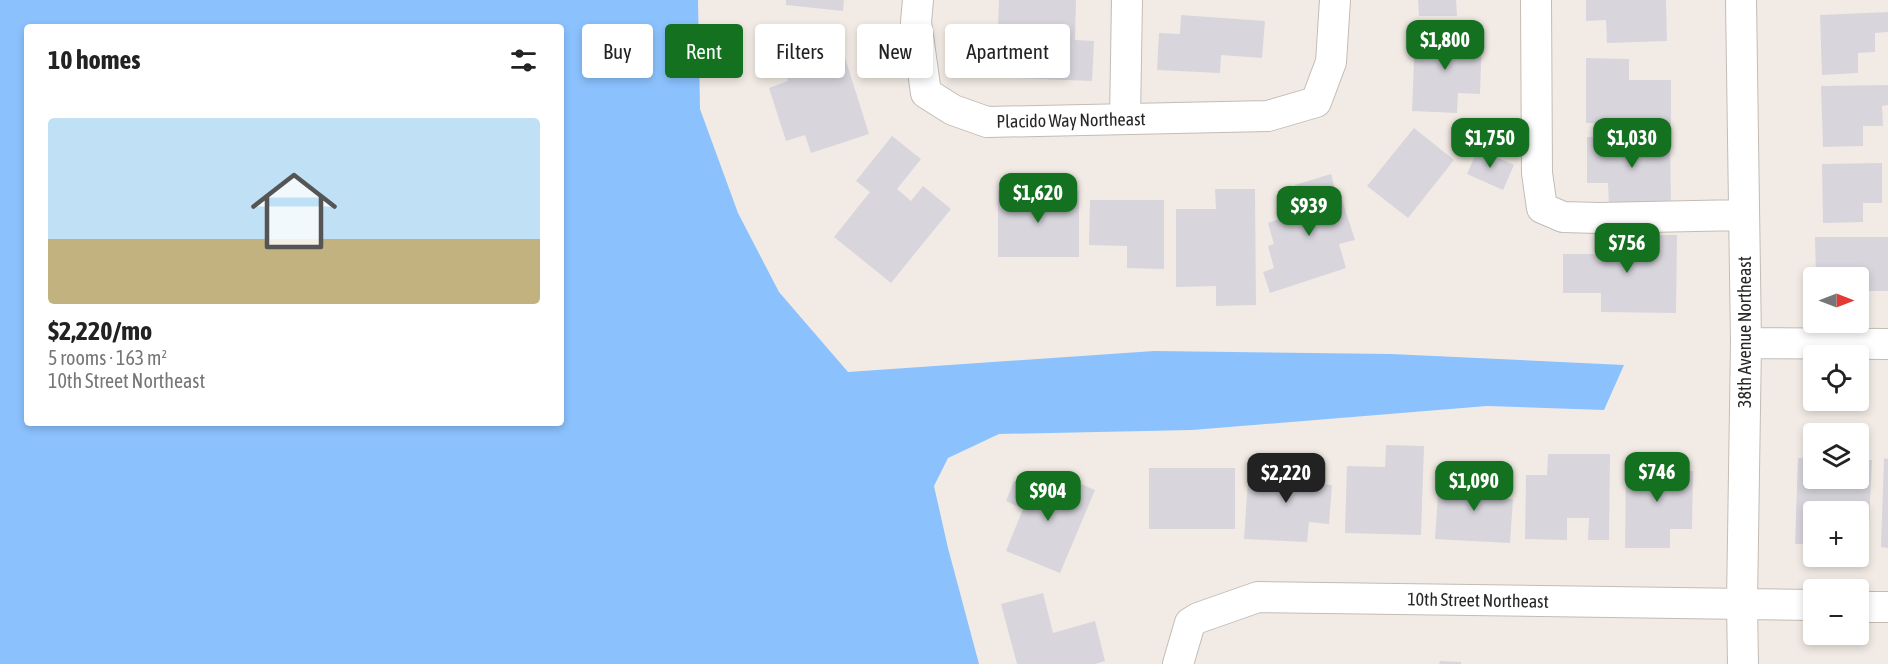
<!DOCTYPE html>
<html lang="en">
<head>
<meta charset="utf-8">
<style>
	:root { --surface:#fff; --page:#f2f2f2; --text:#222; --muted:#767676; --line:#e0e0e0; --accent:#14711f }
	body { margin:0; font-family:"Asap Condensed",sans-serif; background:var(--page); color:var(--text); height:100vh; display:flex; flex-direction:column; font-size:22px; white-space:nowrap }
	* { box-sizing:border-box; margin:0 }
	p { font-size:20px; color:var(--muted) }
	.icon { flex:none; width:33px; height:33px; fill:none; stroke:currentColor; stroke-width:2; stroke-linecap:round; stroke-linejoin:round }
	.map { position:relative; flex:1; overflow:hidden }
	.panel { position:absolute; left:24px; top:24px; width:540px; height:402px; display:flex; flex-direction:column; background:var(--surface); border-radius:6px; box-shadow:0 3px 9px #0003 }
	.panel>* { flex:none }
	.hud { position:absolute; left:582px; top:24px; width:570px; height:54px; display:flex; gap:12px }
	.needle { width:39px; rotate:90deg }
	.tools { position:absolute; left:1803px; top:267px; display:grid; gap:12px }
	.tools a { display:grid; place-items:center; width:66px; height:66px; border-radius:6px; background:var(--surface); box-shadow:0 3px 9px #0003; font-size:30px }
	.price { position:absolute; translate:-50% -51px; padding:0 14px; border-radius:12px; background:var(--accent); color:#fff; font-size:20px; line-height:39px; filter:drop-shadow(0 2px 3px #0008) }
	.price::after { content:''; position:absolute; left:50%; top:36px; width:18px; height:14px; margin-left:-9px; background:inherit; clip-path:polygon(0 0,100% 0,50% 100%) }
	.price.on { background:#222; color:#fff }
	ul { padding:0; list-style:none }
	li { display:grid; align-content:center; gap:12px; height:318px; padding:0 24px }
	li+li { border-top:2px solid var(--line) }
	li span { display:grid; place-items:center; height:186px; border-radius:6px; color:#555 }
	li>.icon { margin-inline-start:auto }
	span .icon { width:108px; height:108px; fill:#fffc; stroke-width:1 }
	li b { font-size:26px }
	h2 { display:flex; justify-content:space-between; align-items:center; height:72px; padding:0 24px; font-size:26px }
	.pill { padding:0 21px; border-radius:6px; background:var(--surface); box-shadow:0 3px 9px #0003; font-size:21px; line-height:54px }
	.pill.on { background:var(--accent); color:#fff }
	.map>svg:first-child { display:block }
	.water { fill:#8bc2fe; fill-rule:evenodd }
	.building { fill:#d8d5dd }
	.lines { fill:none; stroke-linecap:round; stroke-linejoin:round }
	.minor-casing { stroke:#c3bcb6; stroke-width:32 }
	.minor { stroke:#fff; stroke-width:30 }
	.labels { text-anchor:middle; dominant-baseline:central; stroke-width:6; stroke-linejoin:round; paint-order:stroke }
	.street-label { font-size:18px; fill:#282624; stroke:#fff }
</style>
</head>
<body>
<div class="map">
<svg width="1888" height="664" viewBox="0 0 1888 664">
	<rect width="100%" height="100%" fill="#f2ebe5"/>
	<!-- water -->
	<path class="water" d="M0,0h698l2,109 38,104 41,79 69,80 306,-21 237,3 233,11 -20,45 -117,-4 -295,24 -193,4 -51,24 -14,28 14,62 31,116h-979zM27,27h534v396h-534z"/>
	<!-- building -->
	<path class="building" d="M786,0h58l-1,11 -57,-6z
		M999,0h77l-1,40 19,1 -2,40 -76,-3v-20l-19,-1z
		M1418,0h38l1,16h-38z
		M1586,0h80l1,41 -60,2 -1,-23 -20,1z
		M1888,12v20l-13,1v19l-17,1v20l-36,2 -2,-60z
		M1181,15l84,6 -3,37 -41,-3 -1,18 -63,-3 2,-37 21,1z
		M1415,33l67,2 -2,59 -22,-1 -1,20 -45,-2z
		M841,45l28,89 -58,19 -6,-18 -19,6 -17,-53 19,-7 -5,-17z
		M1586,58l43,1v21h42v44l-85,-1z
		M1888,85v20l-6,1 1,20h-20v20l-40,1 -2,-61z
		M1414,128l40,32 -46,58 -41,-32z
		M892,136l29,23 -24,30 14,12 12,-15 28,23 -60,74 -57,-46 36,-45 -14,-11z
		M1670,136l1,69 -62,1 -1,-23h-21v-46z
		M1478,149l36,16 -11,25 -36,-16z
		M1882,163v40h-19v19l-40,1 -1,-59z
		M1331,174l7,26h4l13,40 -16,4 7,24 -76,25 -7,-21 11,-4 -6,-22 6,-2 -6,-21 34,-12 -7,-26z
		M1215,189h40l1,116 -40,1v-20l-40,1v-78h40z
		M998,190l81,1v66h-81z
		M1090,200h74v69l-37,-1v-22l-38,-1z
		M1601,235h76l-1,78 -75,-1v-19h-38v-39h38z
		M1815,237h73v54h-30v-13h-42z
		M1386,445l38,1 -3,89 -76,-2 2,-67 38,1z
		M1648,452h23v19h22l-1,58h-22v19h-45l1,-77h22z
		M1548,454h62l-1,86h-21l1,-22h-22v22l-42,-1 1,-64h21z
		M1798,458h16v20l20,3v-3h24v-18h14l-4,86h-10v-34h-44v32h-19z
		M1884,458l4,1v89l-7,-1z
		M1270,461l42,3 -1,19 21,2 -3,39 -20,-2 -2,20 -63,-3 4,-59 21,1z
		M1149,468h86v61h-86z
		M1458,473l37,2 -1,23 19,1 -3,44 -75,-4 3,-45 19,2z
		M1059,475l36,15 -35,83 -54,-22 17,-42 -17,-8 8,-20 37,15z
		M1043,593l10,40 42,-12 10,40 -10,3h-78l-16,-60z
		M1440,661l21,1v2h-22z"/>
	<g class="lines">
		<defs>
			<path id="minor" d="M918,0l-2,22 10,71 27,17 34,12 281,-6 48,-14 15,-40 4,-62
				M1536,0l1,173 5,35 21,9 35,1 145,-3
				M1741,0l5,343 -4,260 1,61
				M1125,119l2,-119
				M1746,343l142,1
				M1858,607h30
				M1178,664l12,-41 8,-5 60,-21 556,8"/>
		</defs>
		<!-- minor casing -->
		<use href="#minor" class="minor-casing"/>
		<!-- minor -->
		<use href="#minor" class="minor"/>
	</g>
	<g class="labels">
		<!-- street labels -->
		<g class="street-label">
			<text transform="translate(1071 120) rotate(-1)">Placido Way Northeast</text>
			<text transform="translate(1744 332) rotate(-90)">38th Avenue Northeast</text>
			<text transform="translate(1478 600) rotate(1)">10th Street Northeast</text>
		</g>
	</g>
</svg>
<div class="tools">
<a><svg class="needle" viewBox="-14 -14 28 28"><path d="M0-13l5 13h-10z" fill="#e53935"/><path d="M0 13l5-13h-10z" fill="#767676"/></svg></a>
<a><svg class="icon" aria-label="locate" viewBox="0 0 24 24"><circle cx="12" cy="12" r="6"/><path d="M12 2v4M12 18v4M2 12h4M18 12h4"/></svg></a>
<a><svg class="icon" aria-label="layers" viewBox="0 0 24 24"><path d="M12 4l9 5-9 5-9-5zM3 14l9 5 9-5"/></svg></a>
<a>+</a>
<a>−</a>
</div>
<b class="price" style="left:1445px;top:71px">$1,800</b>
<b class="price" style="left:1490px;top:169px">$1,750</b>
<b class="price" style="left:1632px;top:169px">$1,030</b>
<b class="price" style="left:1038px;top:224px">$1,620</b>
<b class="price" style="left:1309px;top:237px">$939</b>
<b class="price" style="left:1627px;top:274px">$756</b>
<b class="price" style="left:1657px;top:503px">$746</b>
<b class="price on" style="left:1286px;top:504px">$2,220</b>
<b class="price" style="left:1474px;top:512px">$1,090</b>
<b class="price" style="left:1048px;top:522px">$904</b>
<div class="hud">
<a class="pill">Buy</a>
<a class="pill on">Rent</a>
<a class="pill">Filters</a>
<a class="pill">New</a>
<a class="pill">Apartment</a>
</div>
<section class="panel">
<h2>10 homes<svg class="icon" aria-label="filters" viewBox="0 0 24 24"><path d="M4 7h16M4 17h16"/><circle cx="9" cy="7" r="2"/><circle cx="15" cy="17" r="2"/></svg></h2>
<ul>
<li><span style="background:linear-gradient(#bfe0f5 65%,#c2b280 0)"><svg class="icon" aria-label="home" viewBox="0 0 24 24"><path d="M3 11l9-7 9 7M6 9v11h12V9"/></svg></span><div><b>$2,220/mo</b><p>5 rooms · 163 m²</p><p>10th Street Northeast</p></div></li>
</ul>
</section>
</div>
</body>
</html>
